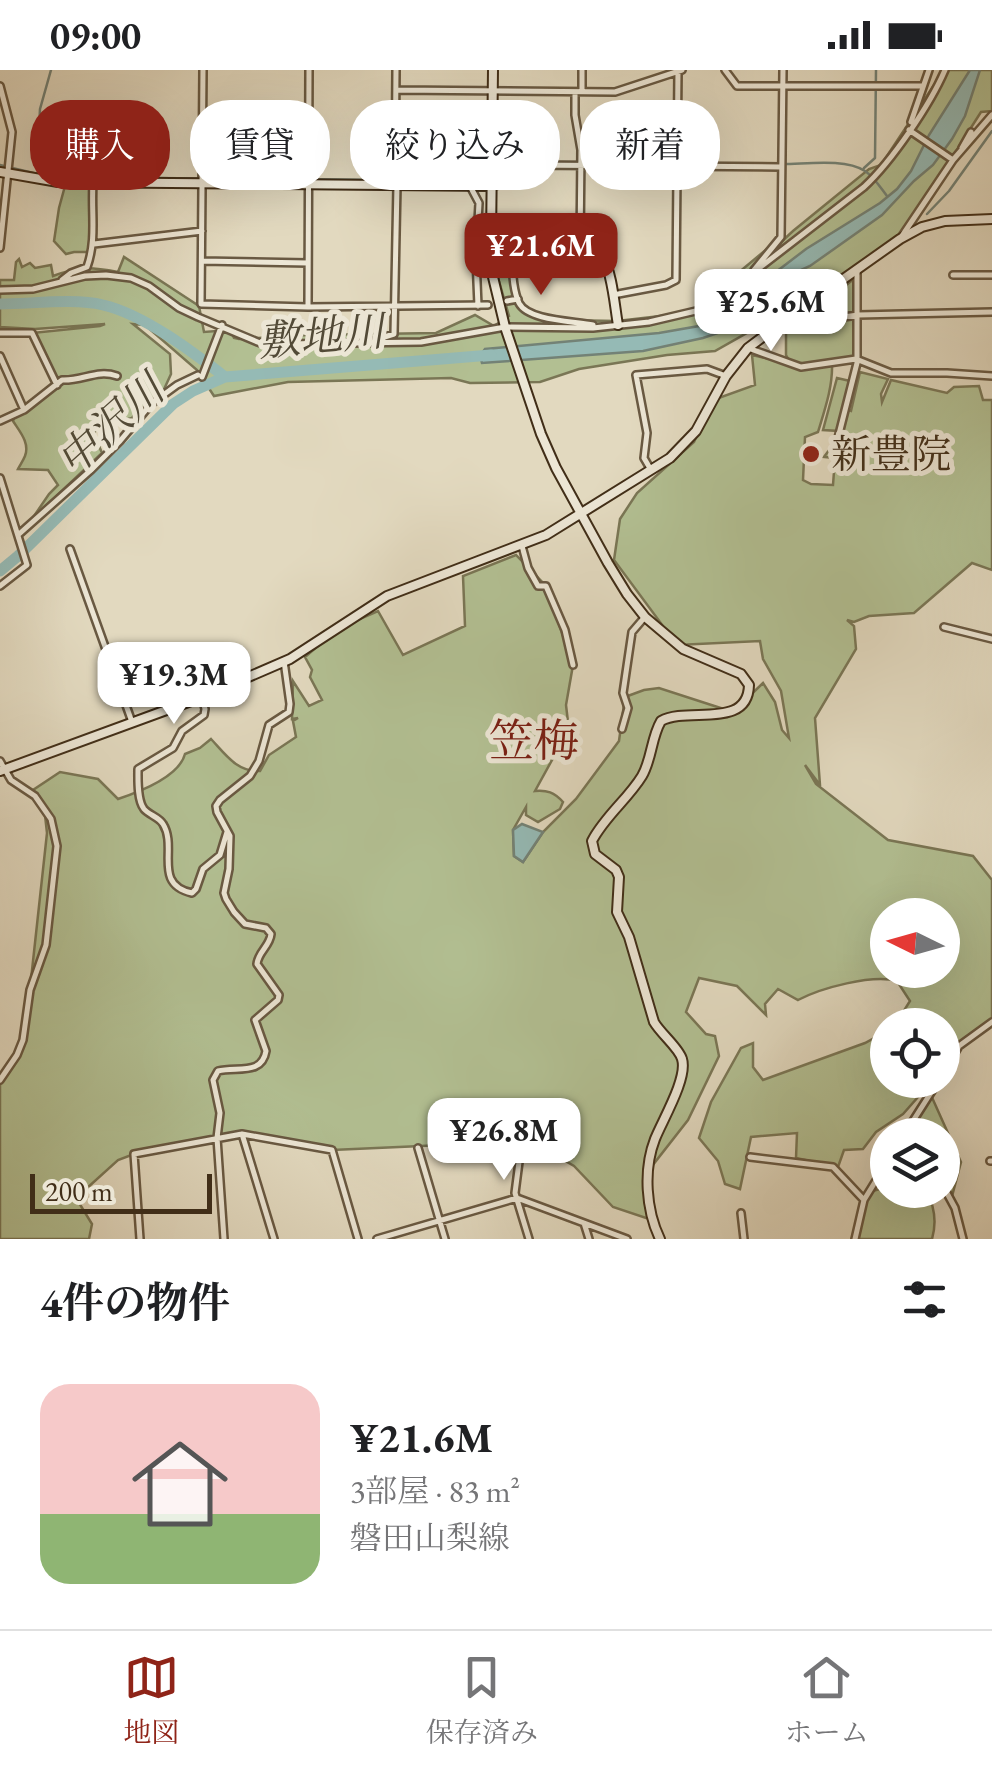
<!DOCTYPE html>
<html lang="ja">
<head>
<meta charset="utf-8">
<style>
	:root { --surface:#fff; --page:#f6f6f6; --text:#202124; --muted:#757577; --line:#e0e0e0; --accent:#8f2418 }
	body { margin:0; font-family:"EB Garamond","Noto Serif JP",serif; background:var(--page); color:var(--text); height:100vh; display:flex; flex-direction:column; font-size:38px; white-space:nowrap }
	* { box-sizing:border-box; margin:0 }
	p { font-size:32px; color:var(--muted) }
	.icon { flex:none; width:55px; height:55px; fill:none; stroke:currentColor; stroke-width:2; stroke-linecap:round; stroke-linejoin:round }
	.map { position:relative; height:1169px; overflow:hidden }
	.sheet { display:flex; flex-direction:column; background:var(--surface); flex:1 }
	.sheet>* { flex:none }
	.guide { position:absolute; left:30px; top:30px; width:932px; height:90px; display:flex; gap:20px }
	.needle { width:65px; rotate:275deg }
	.fabs { position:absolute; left:870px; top:828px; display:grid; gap:20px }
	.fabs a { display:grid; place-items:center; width:90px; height:90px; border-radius:50%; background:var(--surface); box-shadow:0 10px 40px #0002; font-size:50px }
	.scale { position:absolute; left:30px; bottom:25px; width:182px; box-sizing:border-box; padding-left:10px; border:5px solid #412e18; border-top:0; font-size:28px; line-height:35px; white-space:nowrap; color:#412e18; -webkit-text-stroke:8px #ece6d5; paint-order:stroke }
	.price { position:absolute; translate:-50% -85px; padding:0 22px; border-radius:20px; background:#fff; color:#222; font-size:32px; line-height:65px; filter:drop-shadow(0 2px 5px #0008) }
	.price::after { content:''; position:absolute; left:50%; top:60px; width:30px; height:22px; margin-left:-15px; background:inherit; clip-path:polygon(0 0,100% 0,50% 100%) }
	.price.active { background:var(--accent); color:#fff }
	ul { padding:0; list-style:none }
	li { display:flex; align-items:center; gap:30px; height:250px; padding:0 40px }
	li span { display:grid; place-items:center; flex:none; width:280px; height:200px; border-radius:30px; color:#555 }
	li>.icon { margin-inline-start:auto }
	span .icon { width:120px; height:120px; fill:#fffc; stroke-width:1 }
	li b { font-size:42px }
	h2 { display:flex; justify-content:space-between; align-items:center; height:120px; padding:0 40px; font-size:42px }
	.chip { padding:0 35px; border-radius:40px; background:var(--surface); box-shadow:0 10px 40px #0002; font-size:35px; line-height:90px }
	.chip.active { background:var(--accent); color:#fff }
	.status { display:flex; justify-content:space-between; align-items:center; height:70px; padding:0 50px; background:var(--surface); direction:ltr }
	.status svg { height:28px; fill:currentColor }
	.dock { display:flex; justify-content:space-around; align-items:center; height:140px; border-top:2px solid var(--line); background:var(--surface); font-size:28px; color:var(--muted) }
	.dock a { display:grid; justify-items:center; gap:5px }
	.dock .active { color:var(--accent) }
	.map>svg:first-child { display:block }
	.green { fill:#b2bf92; stroke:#7a7655; stroke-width:2.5; fill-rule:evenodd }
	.water { fill:#95bab5; stroke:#738276; stroke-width:2.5 }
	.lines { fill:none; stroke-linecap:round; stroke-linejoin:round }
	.stream { stroke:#738276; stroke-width:2.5 }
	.river { stroke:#95bab5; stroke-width:11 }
	.street-casing { stroke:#695942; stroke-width:10 }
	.secondary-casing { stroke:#412e18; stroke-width:12 }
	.street { stroke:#ece6d5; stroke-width:5 }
	.secondary { stroke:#ece6d5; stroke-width:8 }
	.poi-dot { fill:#8f2418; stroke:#ece6d5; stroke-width:4 }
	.labels { text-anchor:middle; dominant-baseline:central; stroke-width:10; stroke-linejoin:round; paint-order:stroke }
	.poi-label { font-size:40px; fill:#412e18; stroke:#ece6d5; text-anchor:start }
	.water-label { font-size:42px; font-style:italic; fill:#524a37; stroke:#ece6d5 }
	.quarter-label { font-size:45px; fill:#7a1f14; stroke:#ece6d5 }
</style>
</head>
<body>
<div class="status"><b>09:00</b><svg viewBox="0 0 49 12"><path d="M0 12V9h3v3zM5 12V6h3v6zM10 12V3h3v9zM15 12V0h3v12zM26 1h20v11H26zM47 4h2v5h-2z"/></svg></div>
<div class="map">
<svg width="992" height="1169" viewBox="0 0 992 1169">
	<rect width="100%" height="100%" fill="#e2d9bf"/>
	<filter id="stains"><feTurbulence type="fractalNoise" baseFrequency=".002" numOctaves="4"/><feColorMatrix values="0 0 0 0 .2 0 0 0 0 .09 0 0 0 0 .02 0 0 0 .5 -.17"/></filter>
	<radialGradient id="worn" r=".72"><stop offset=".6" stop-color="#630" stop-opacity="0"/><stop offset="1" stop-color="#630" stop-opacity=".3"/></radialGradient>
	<!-- green -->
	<path class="green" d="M944,0h48v41l-11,1 -78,122 -59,44 -129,73 -48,4 -88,14 -39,13 -70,1 -19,-5 -163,4 -74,14 -17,-26 -52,-45 -12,-1 37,30 1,20 -11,24 -22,12 -6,8 -35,9 -3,7 8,19 -70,66 17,-25 9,-9 -10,-15 -30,-1c2,-4 5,-8 7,-13 5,-13 -5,-24 -12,-35l2,-6 41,-30 -24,-52 68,-7 5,-2 -70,5 -35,-2v-47h14l2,-18 3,-3 3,8 8,-4 5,5 16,-3 2,11c26,-10 38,-9 65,-4l6,-15 75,49 5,26 26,-2 4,8 5,1 69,-4 128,-2 39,-18 19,11 15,-10 -12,-42v-30l10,2 14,62 38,12 58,1 87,-10 59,-46h-6l-39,31 -11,3 61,-51 6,-3 -7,10 26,-24 76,-62 12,-4z
		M65,116h28l-2,66h-17l-8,2 -12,-13 5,-33z
		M855,208v34l-51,7z
		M855,248l1,40 -24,5c1,23 -7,46 -14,69l-13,5 -2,43 8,4 22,1 2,-27 -11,-1 14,-19 1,-7 -16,-1 14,-52 13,3 -5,28 6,2 9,-39 28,7 -7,15 1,8 9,-22 56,13 7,-6 25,-1 4,14h9v170l-20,-7 -58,50 -45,3 -15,6 -7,-2 7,6 2,23 -41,69 5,67 -15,-20 11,19 72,56 85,16 19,24v141l-17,11 -32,37 -1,-44h-47l15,-24 -13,-20c-25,-7 -76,7 -99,19l-20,-11 -13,15 1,11 -29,-29 -38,-8 -13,34 20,22 9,2 4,20 -31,64 -39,50 3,50 -39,-13 -39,-41 -21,-12 -28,-10 4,-15 -8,-4 -31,1 -36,-14 -11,33 -111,5 -46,-8 -56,-6 -96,18 -16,6 -42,38 16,26 -3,15h-89v-155l17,-29 11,-48 19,-174 -3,-27 -14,-14 30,-20 38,7 20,20c21,-7 61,-22 67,-45l15,-6 11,-9c15,16 26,33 49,32l9,-16 27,-18 -3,-16 5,-3 -6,1 1,-38 16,25 13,-6 -12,-23 2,-7 -7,-13 34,-29 39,-17 25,44 62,-29 -2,-50 53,-21 30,31 27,79 -7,40 2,17 -5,18 -28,51c12,-1 19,1 28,11l-3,7 -22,13 -12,-7v-8l-13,23 1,26 9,6 20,-30 33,-33 43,-58 6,-44 19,-7 15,-2 74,24 30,-29 12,19 7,28 7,8 -8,-47 -18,-32 -3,-18 -83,4 -63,-85 6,-41 17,-26 57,-51 19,-42 42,-15 -3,-30 39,9 -5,-9v-26l9,-4zM888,845h54v55h-54z
		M887,961l1,49h45l-30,34 -27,18 -13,17 -19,1 -6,17 -42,-9 1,-25 -46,4 -11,52 -15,-5 -7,-23 -19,-23 12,-36 30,-54 12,-5v24l10,13 102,-37z
		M930,1023l31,69 -10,38 -8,-15 -1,-50h-27l-5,-10z
		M887,1117l1,3h38c8,15 11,32 6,49h-76l13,-47z"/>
	<!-- water -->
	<path class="water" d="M970,0h10l-15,46 -13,23 -19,26 -19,16 -32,34 -72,51 -27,12 -38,26 -8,15 -16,13 -18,6 -60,13 -161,12 -2,-7 5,-7 174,-16 57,-10 5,-9 85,-65 74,-46 17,-14 14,-18 18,-36z
		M522,754l21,8 -20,30 -9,-6 -1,-26z"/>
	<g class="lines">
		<!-- stream -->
		<path class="stream" d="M783,94c23,0 62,-6 82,7 9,6 15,16 22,25
			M0,95l50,12 438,4
			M864,98l11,-10 1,-88
			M49,105l-10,-47 1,-19 11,-39
			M496,111l11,-1 17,-18 251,2
			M927,144l22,-23 43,-60"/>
		<!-- river -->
		<path class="river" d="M0,234c31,0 74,-6 103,1 40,9 90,47 122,72
			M744,235l51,-36
			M0,501l18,-15 155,-152 20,-13 32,-14 266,-22"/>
		<defs>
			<path id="street" d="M203,0l-2,234 107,3 180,-2
				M725,0l12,16h186
				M0,16l12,46 -12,116
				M396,20l219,2 67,-22
				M582,21v-21
				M575,23v22l6,35 -1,97
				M911,52l18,-52
				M909,60l44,30
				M962,78l9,-16
				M395,115l1,-115
				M470,116l9,17 -3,55 2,48
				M491,116l16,-2 20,-19 254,2
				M902,166l51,-76 39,-45
				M510,171c3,19 1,45 9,62 9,18 56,18 74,22
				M94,174l108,-13
				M202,191l106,2
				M754,200l27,-33 2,-167
				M953,205h39
				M62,210l9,-7 16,-6c10,-28 4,-54 6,-84
				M0,220l33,-1 52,-13 21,-1 25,3 18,8 30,22 19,9 62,26 24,1 137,-2 84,-15 88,1 56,-6 51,-12 18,-10 146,-113c28,-26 66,-82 81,-117
				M613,225l53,-10 10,-5 2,-210
				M507,231l11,-2
				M308,237l1,-237
				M807,252l51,-7 134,-3
				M0,263h32l25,52
				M375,270l19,-6 3,-149
				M748,278l53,19 55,-8 35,14h56l45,3
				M0,286l24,54 -24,11
				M202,307l20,-52
				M24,340l38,-30c21,1 35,-11 55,-4
				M838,368l19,-75v-94
				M651,400l-7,-12 3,-25 -11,-58 71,-6 19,7
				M0,408l27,87 -27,21
				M18,465l73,-65 29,-29 31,-37 26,-19 21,-10
				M522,476l6,22 10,18h8l19,44 8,35
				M70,479l62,173
				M944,557l48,12
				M202,627l3,12 -1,6 -22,16 -9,17 -35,21c0,10 -1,31 6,40 5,6 15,8 19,15 15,24 -11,60 29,69l4,-4 7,-20 17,-14 7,-23
				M622,659l6,-21 -5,-15 9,-61 12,-14
				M0,691l11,19 24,16 16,23 6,27 -11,99 -16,45 -7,50 -6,15 -17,25
				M942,1005l17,-29 33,-24
				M242,1064l32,105
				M904,1065l35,-55
				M525,1074l-6,18 -4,31 14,46
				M418,1078l27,91
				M750,1087l83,10 31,33
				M990,1091h2
				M942,1114l13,24 8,31
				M741,1143l3,26
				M584,1153l5,16
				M140,1169l-6,-85 108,-20 90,16 26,89
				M224,1169l-7,-101 3,-25 -7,-33 5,-9c18,-5 44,5 48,-20l-11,-31 23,-20 1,-5 -22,-31c1,-12 13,-18 14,-30l-5,-6 -21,-4 -11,-12 -8,-13 -2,-6 5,-24 1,-33 -13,-24 -1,-6 4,-6 30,-24 9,-15 10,-36 20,-13 1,-8 -6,-43
				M377,1169l140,-41 110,41
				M855,1169l9,-39 24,-39"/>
			<path id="secondary" d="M493,0l-2,169 2,38 12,50 36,107 15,34 52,95 19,31 18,23 38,32 58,25 8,11c-1,45 -61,21 -88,36 -10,17 -9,38 -19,55 -14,23 -37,40 -50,65l3,13 21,16 3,7 -2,35 12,25 25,85c7,12 25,26 28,37 6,19 -20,62 -27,80 -12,31 -9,71 5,100
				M0,102l58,10 433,4
				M491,169l81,7c10,2 24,5 31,13 9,11 12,50 15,66
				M0,701l202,-74 88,-38 97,-63 159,-61 124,-77 26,-27 30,-55 22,-28 36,-27 116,-82 22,-12 23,-6 47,-2"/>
		</defs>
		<!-- street casing -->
		<use href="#street" class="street-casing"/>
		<!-- secondary casing -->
		<use href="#secondary" class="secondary-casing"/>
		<!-- street -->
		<use href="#street" class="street"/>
		<!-- secondary -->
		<use href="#secondary" class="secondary"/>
	</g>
	<!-- markers -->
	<circle class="poi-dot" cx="811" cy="384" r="10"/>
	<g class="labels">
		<!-- poi labels -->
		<g class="poi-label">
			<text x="831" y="384">新豊院</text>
		</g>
		<!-- water labels -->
		<g class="water-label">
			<text transform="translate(321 266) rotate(-5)">敷地川</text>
			<text transform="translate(110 355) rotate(-42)">中沢川</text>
		</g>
		<!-- quarter labels -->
		<g class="quarter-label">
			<text x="534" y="670">笠梅</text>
		</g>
	</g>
	<rect width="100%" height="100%" filter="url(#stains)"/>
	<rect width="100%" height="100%" fill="url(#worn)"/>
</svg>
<div class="fabs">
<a><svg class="needle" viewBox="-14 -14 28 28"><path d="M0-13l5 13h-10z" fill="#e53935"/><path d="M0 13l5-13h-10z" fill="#757577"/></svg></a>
<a><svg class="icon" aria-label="locate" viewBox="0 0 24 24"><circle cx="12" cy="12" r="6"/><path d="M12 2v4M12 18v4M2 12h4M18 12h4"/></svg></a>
<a><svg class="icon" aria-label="layers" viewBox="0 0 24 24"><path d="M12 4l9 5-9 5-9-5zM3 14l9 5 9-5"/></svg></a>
</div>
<div class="scale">200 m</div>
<b class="price active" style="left:541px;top:228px">¥21.6M</b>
<b class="price" style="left:771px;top:284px">¥25.6M</b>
<b class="price" style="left:174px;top:657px">¥19.3M</b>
<b class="price" style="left:504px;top:1113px">¥26.8M</b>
<div class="guide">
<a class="chip active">購入</a>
<a class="chip">賃貸</a>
<a class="chip">絞り込み</a>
<a class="chip">新着</a>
</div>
</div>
<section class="sheet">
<h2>4件の物件<svg class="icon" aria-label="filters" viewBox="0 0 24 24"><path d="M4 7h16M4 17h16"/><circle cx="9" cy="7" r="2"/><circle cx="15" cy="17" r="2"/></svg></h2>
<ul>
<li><span style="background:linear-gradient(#f6c9c9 65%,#8fb573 0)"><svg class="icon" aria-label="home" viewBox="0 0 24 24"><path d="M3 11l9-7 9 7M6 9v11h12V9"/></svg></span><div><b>¥21.6M</b><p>3部屋 · 83 m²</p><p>磐田山梨線</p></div></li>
</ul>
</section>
<nav class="dock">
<a class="active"><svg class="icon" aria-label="map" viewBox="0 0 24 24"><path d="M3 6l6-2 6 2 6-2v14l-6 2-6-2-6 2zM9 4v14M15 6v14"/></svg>地図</a>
<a><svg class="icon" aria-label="saved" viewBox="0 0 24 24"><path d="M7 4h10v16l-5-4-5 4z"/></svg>保存済み</a>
<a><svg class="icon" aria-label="home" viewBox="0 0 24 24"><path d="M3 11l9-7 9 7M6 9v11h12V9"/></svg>ホーム</a>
</nav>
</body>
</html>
